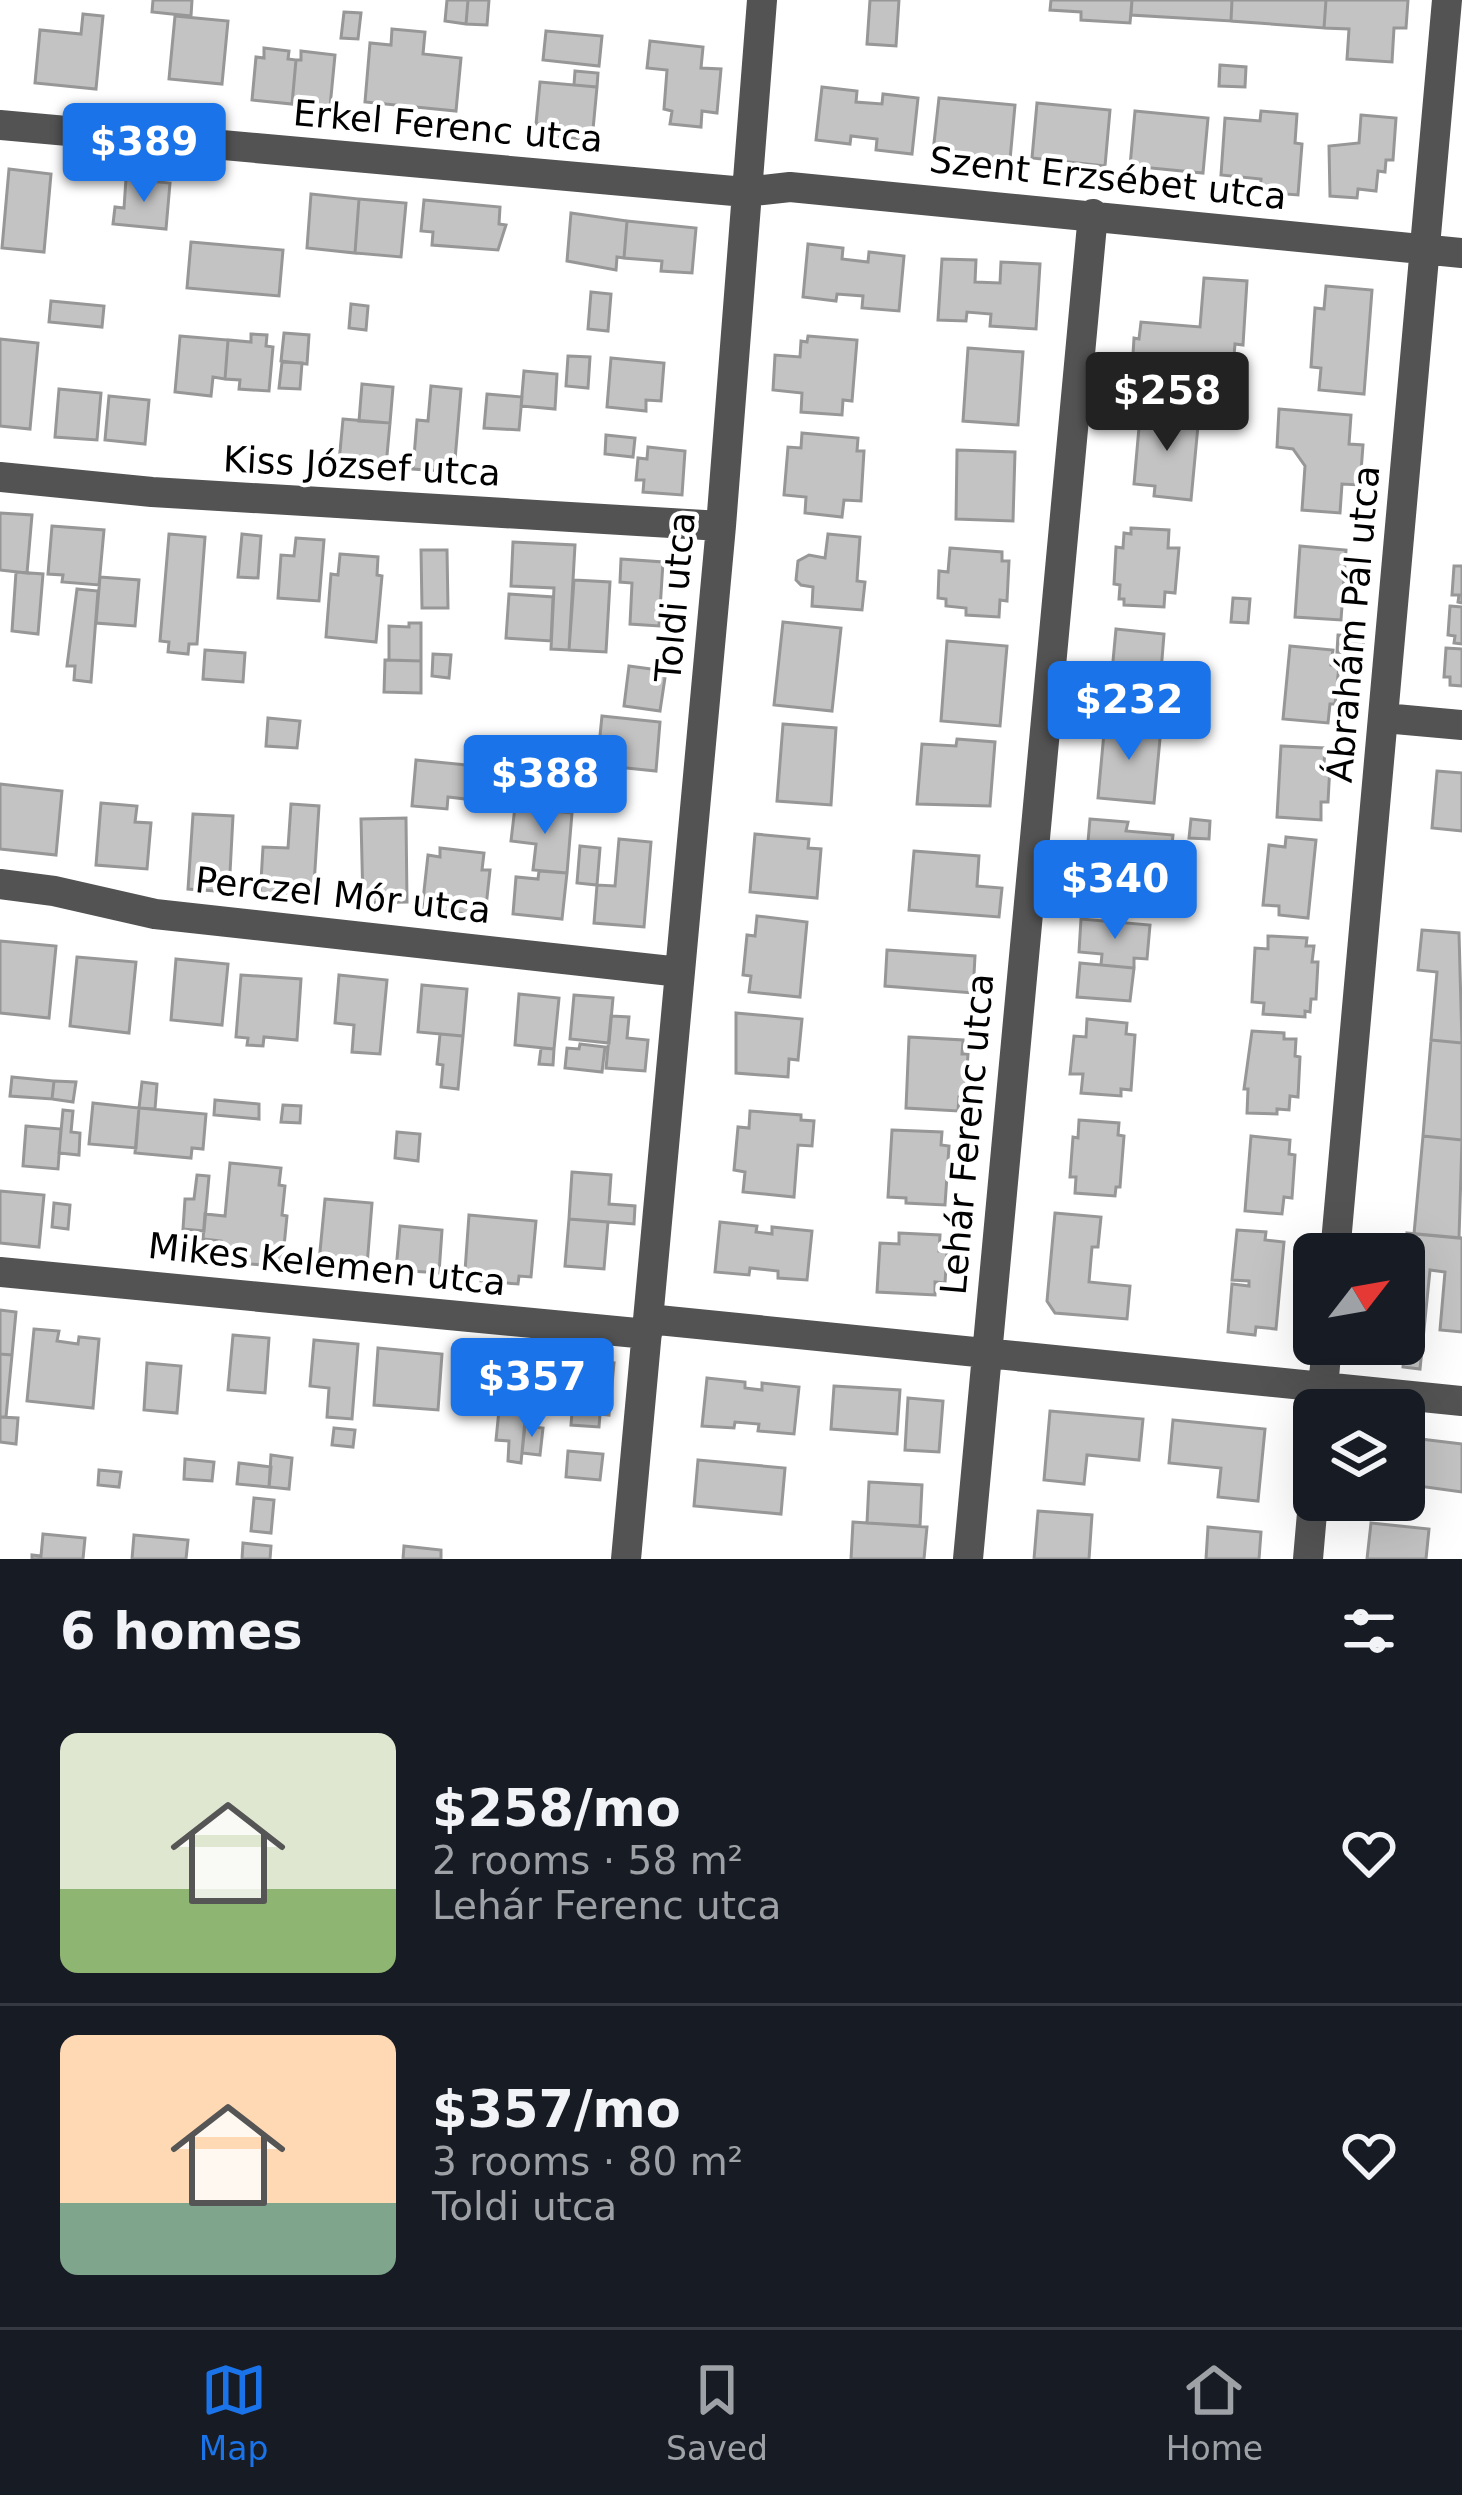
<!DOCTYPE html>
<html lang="en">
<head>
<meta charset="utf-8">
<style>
	:root { --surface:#171b24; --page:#20242c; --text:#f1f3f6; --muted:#9ea1a6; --line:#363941; --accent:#1a73e8 }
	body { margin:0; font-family:"DejaVu Sans",sans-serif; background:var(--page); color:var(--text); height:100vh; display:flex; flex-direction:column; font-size:45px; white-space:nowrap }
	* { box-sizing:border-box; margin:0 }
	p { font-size:39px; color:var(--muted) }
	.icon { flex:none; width:66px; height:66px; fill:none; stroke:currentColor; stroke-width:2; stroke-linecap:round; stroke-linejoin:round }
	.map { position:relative; height:1559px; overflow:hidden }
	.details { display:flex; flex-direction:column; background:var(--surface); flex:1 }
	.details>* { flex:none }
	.needle { width:78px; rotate:59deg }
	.controls { position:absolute; left:1293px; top:1233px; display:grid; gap:24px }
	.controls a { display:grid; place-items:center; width:132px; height:132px; border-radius:18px; background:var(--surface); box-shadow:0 12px 48px #0002; font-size:60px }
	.price { position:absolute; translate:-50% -102px; padding:0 27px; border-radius:12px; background:var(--accent); color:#fff; font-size:39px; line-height:78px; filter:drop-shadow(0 3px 6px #0008) }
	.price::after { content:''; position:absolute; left:50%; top:72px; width:36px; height:27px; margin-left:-18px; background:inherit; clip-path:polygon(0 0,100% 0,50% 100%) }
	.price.selected { background:#222; color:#fff }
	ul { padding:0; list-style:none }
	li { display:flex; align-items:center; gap:36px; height:300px; padding:0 60px }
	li+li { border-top:3px solid var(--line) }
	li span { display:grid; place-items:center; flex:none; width:336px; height:240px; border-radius:18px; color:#555 }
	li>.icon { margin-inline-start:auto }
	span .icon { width:144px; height:144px; fill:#fffc; stroke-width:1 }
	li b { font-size:51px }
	h2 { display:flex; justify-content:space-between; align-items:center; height:144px; padding:0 60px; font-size:51px }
	.dock { display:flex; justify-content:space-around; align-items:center; height:168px; border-top:3px solid var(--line); background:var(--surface); font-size:33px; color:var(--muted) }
	.dock a { display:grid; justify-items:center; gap:6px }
	.dock .selected { color:var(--accent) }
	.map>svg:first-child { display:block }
	.water { fill:#a1a1a1 }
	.building { fill:#c3c3c3; stroke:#979797; stroke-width:3 }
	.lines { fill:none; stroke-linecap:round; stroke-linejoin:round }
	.minor { stroke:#535353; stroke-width:30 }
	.labels { text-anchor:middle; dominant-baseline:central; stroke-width:9; stroke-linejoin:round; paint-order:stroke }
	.street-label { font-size:36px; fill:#000; stroke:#fff }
</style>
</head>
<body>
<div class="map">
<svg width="1462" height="1559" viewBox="0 0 1462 1559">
	<rect width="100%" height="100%" fill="#fff"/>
	<!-- water -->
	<path class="water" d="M1177,875l16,1 -3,36 -16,-2z"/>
	<!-- building -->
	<path class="building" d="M153,0h39l-1,16 -39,-4z
		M447,0h21l-2,24 -21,-3z
		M468,0h21l-2,25 -21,-1z
		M870,0h29l-3,46 -29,-2z
		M1051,0h81l-2,23 -49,-3v-8l-31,-2z
		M1132,0h100l-1,21 -100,-6z
		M1232,0h94l-2,28 -93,-7z
		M1326,0h82l-2,28h-12l-2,34 -45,-3 2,-30 -25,-1z
		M344,12l17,1 -3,26 -17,-1z
		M83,14l20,2 -7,73 -61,-6 5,-53 41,4z
		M175,16l53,5 -6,63 -53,-5z
		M392,29l33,3 -2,22 38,4 -5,53 -91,-9 5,-59 21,2z
		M546,31l56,5 -3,30 -56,-6z
		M650,41l53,6 -2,21 20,1 -4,44 -15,-2 -1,16 -31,-3 2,-13 -8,-2 3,-39 -20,-2z
		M264,48l25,3 -1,8 8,1 -4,44 -40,-4 4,-43 8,1z
		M301,51l34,4 -5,52 -38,-3 4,-44h5z
		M1220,65l26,2 -1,20 -26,-1z
		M575,71l23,2 -1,14 -23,-2z
		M540,82l57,5 -5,53 -51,-6 1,-10h-6z
		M822,87l35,4 -1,11 26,2 1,-10 35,4 -6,56 -36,-4 1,-11 -26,-3 -1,8 -34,-4z
		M939,98l76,7 -5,55 -77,-8z
		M1037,103l73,7 -5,56 -73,-8z
		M1135,111l73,7 -5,55 -73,-7z
		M1261,111l36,3 -2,29 7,1 -4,51 -38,-3 1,-13 -40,-4 4,-57 35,3z
		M1361,115l35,3 -3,42h-7l-1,12 -7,-1 -2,20 -18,-2 -1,9 -27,-2 -1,-50 30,-3z
		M9,169l42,5 -7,78 -42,-4z
		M126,179l44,4 -4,46 -53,-5 2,-17 9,1z
		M311,194l48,5 -4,54 -48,-5z
		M359,199l47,4 -5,54 -46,-4z
		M424,200l76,7 -1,17 7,1 -8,25 -66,-5 1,-13 -12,-1z
		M571,213l56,8 -3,37 -7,-1 -1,13 -49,-9z
		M627,221l69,7 -4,45 -31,-2 1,-10 -38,-3z
		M191,242l92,8 -4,46 -92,-8z
		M808,244l35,4 -1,11 26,3 1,-10 35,4 -5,55 -37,-3 1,-12 -26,-2 -1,7 -33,-4z
		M942,259l34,1 -1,22 25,1 1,-21 39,2 -4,65 -46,-3 1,-12 -24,-2 -1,9 -28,-1z
		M1204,278l43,3 -4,64 -8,-1 -2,24 -46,1v6l-55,-4 2,-33 5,1 2,-17 59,5z
		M1326,286l46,4 -8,104 -45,-4 2,-22 -10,-1 4,-59 9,1z
		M591,292l20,2 -3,37 -20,-2z
		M51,301l53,5 -2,21 -53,-5z
		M351,304l17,2 -2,24 -17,-2z
		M284,333l25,2 -2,29 -26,-3z
		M251,334l16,1 -1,11 7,1 -4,44 -30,-2 1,-9 -15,-1 3,-39 23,2z
		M180,336l48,4 -3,39 -12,-2 -2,19 -36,-4z
		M808,336l49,4 -5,61 -9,-1 -1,15 -41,-3 1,-19 -29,-3 2,-35 25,2 1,-16 6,1z
		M0,339l38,4 -8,86 -30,-3z
		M968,348l55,4 -5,73 -55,-4z
		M568,356l22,1 -2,31 -22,-2z
		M611,358l53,5 -3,38 -15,-1v11l-39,-4z
		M282,362l20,1 -2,26 -21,-1z
		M524,371l33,3 -2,35 -34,-3z
		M362,384l31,3 -3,36 -31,-2z
		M431,386l30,3 -7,83 -41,-3 4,-49 11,1z
		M59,389l42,4 -4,47 -42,-3z
		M487,394l35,3 -3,33 -35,-2z
		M109,396l40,4 -4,44 -40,-4z
		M1279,409l72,6 -2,29 14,1 -3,40 -18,-1 -2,29 -38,-3 3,-44 -12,-17 -16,-2z
		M1169,412l30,3 -8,85 -37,-4 1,-10 -21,-2 6,-68 29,2z
		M343,419l47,4 -4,43 -47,-4z
		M802,433l56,5 -1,13h7l-3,50 -17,-1 -2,17 -37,-4 1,-16 -22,-2 4,-48 13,1z
		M606,435l29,3 -2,19 -28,-3z
		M648,447l37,4 -3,44 -39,-3 1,-12h-8l2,-22 9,1z
		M957,450l58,2 -2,69 -57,-2z
		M0,513l32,2 -5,58 -27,-3z
		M52,526l52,4 -5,55 -37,-3 1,-7 -15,-1z
		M1131,528l38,2 -1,18h11l-4,45 -10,-1 -1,15 -40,-2v-6h-5l1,-14 -6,-1 2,-37 7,1 1,-15 7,1z
		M169,534l36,3 -8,107h-8l-1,10 -20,-2 1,-10 -9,-1z
		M242,534l19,2 -3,42 -20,-1z
		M828,534l32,3 -3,44 8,1 -3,28 -50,-4 1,-19 -12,-2 -5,-5 2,-19 11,-6 16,3z
		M296,538l28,2 -5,61 -41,-3 3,-43 13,1z
		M513,542l62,3 -6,105 -18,-1 3,-61 -43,-2z
		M1300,546l46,4 -5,70 -46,-3z
		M950,548l52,4v9h7l-2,40 -7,-1 -1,17 -33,-2v-7l-20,-2v-7l-8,-1 1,-27 9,1z
		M421,550h26l1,58h-26z
		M340,554l38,3 -1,18 5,1 -6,66 -50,-5 5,-63 7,1z
		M621,559l42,3 -4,64 -29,-2 2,-41 -12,-1z
		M1454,566h8v37l-4,-1 1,-7h-7z
		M16,572l27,2 -5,60 -26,-3z
		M100,577l39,3 -4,46 -39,-3z
		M574,580l36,2 -4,70 -37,-2z
		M77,589l21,2 -7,91 -17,-2 1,-14h-8z
		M509,594l44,3 -2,44 -45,-3z
		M1233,598l17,1 -2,24 -17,-1z
		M1450,606l12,1v37l-8,-1 1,-7 -7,-1z
		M783,622l58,6 -9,83 -58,-6z
		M409,623h12v38l-32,-1v-34l20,1z
		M1116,629l48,5 -6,75 -49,-5z
		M1338,635l26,2 -2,17 -25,-2z
		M947,641l60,5 -7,80 -59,-5z
		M1290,646l43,4 -2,15 8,1 -4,38h-5l-2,19 -45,-4z
		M1446,648l16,1v37l-12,-1v-8h-6z
		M205,650l40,3 -2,29 -40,-3z
		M433,654l18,1 -2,23 -17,-2z
		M385,660l36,1v32l-37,-1z
		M629,666l37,5 -6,40 -36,-5z
		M602,716l58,6 -4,49 -59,-6z
		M268,718l32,3 -3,27 -31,-2z
		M1105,722l56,6 -7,75 -56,-5z
		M783,724l53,4 -5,77 -54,-4z
		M957,739l38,3 -5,64 -73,-2 5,-60 34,2z
		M1281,746l44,2 -1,17h6l-2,37h-7v18l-44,-3z
		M523,754l66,6 -2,17 -65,-7z
		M416,760l71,7 -4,34 -35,-4 -1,12 -35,-3z
		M1437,771l25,2v58l-30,-3z
		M0,784l62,7 -6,64 -56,-6z
		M101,803l36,3 -2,16 16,1 -4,46 -51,-4z
		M291,804l28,2 -6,95 -53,-3 3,-51 25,1z
		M515,807l57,6 -5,60 -34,-3 3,-26 -25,-3z
		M193,814l40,2 -4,76 -41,-3z
		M406,818l1,84 -44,1 -2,-84z
		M1090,819l38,3 -2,9 47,4 -4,43 -15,-2 -1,15 -18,-2 -1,15 -37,-3 2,-35 -13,-2z
		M1191,819l19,2 -1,18 -20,-1z
		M755,834l54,5 -1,9 13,1 -4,49 -67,-6z
		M1286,837l30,3 -8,78 -29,-3v-9l-16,-1 6,-60 16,2z
		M619,839l32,3 -7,85 -50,-4 3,-38 18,1z
		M580,846l20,2 -3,37 -20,-2z
		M440,848l44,5 -2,17h8l-5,46 -63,-7 6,-54 12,2z
		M914,851l65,5 -2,30 25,2 -3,29 -90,-7z
		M539,871l28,2 -5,46 -49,-5 3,-37 22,2z
		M757,916l50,6 -7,75 -51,-5 2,-16 -8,-1 4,-40 8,1z
		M1081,919l69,6 -3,34 -13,-1v10l-33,-3 1,-11 -23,-2z
		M1422,930l37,3 3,110 -31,-3 6,-68 -19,-2z
		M1268,936l39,2 -1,8h8l-2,16h6l-2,37h-5l-1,13 -5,-1v6l-42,-3 1,-11 -12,-1 3,-54 13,1z
		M0,941l56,5 -7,72 -49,-5z
		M887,950l88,6 -2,37 -88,-7z
		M77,957l59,5 -7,71 -59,-7z
		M176,959l52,5 -6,61 -51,-5z
		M1080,963l54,5 -4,33 -53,-4z
		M241,975l60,4 -4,61 -33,-3 -1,9 -16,-1 1,-7 -12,-1z
		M339,975l48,5 -7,74 -28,-2 2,-27 -19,-2z
		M422,985l45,4 -4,47 -45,-4z
		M519,994l40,4 -5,51 -39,-4z
		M574,995l39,3 -4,45 -39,-4z
		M736,1013l66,6 -4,41 -9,-1 -1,18 -52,-4z
		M611,1016l18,1 -2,21 21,2 -3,31 -39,-3z
		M1087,1019l40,4 -1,11 9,1 -4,55 -10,-1v7l-40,-3 2,-19h-13l4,-38 12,1z
		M1252,1031l32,2v6h12l-1,17 5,1 -2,40 -8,-1 -1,14 -12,-1v5l-30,-1 1,-24h-4z
		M440,1034l23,2 -5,53 -17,-2 2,-22 -6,-1z
		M909,1037l54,3 -1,14h6l-3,43h-6l-1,14 -52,-3z
		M1431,1040l31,3v97l-39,-4z
		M580,1044l25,3 -3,25 -37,-4 2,-20 12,1z
		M541,1048l13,1 -1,16 -14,-1z
		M12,1077l42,4 -2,18 -42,-3z
		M54,1081l22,1 -3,20 -21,-3z
		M142,1082l15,2 -2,25 -16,-1z
		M215,1100l44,4v15l-45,-4z
		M93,1103l46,5 -3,40 -47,-4z
		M283,1105l18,1 -1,17 -19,-1z
		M139,1108l67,6 -3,35 -11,-1 -1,10 -56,-5z
		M63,1110l10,1 -2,21 9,1 -1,22 -20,-2z
		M750,1111l51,4v5l13,1 -2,25 -14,-1 -4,52 -51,-5 2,-20 -11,-2 4,-43 11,1z
		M1079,1120l40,3 -1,12 6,1 -4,51h-4l-1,9 -40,-3 1,-16h-6l3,-40 5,1z
		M26,1126l35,3 -3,40 -35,-3z
		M892,1130l50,2 -1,13 8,1 -4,59 -39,-2v-5l-18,-1z
		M397,1132l23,2 -2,27 -23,-3z
		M1251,1136l39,4 -1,14 6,1 -3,43 -8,-1 -2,17 -37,-3z
		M1423,1136l39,4 -3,98 -45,-4z
		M230,1163l51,5 -2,17 6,1 -3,29 5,1 -5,51 -53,-5 1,-11h-10l1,-10 -18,-2 2,-25 20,2z
		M572,1172l39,3 -2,29 26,2 -1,18 -65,-5z
		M197,1175l12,1 -5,55 -21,-2 2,-30h9z
		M0,1191l44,4 -5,52 -39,-4z
		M325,1199l47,4 -5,63 -48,-4z
		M54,1203l16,2 -2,24 -16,-2z
		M1055,1213l46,4 -3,30h-6l-3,35 41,4 -3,33 -72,-6 -8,-12z
		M469,1215l67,6 -5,56 -12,-1 -1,8 -37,-3 1,-9 -17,-1z
		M569,1219l39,3 -4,47 -39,-3z
		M720,1222l37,4 -1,6 16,2v-7l40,4 -5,49 -29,-2v-7l-28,-3 -1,7 -34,-3z
		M400,1226l42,4 -3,43 -43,-3z
		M1237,1230l29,2 -1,8 19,2 -8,87 -20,-2 -1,8 -27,-3 4,-48 17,2v-5l-17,-1z
		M899,1233l41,2 -1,16h8l-2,32 -10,-1v13l-58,-3 3,-49 19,1z
		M1407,1233l55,5v94l-22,-2 5,-58 -15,-2 -10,99 -17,-2 2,-24h5l2,-15 -8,-1z
		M0,1310l16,2 -4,43 -12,-1z
		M34,1329l25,2 -2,10 21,3 1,-7 20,2 -6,69 -66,-7z
		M233,1335l36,3 -4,55 -37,-3z
		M314,1340l44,4 -6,75 -25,-2 2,-29 -19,-2z
		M378,1348l64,6 -4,56 -64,-5z
		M483,1350l48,5 -10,108 -13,-2 1,-20 -13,-1 4,-40 -21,-2z
		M0,1354l12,1 -6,62h-6z
		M543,1358l71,5 -5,52 -9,-1 -1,13 -28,-2 1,-13 -33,-3z
		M147,1363l34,3 -4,47 -33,-3z
		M707,1378l38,4v6l17,2v-7l37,4 -5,47 -36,-3 1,-7 -24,-2 -1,6 -32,-2z
		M834,1386l66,4 -3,44 -66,-5z
		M908,1398l35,3 -4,51 -34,-2z
		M1050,1411l93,8 -4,41 -52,-5 -3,29 -40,-4z
		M0,1417l18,1 -2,26 -16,-2z
		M1173,1420l92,9 -7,72 -40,-4 3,-29 -52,-5z
		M525,1426l18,2 -3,27 -18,-2z
		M334,1428l21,2 -2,17 -21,-2z
		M1404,1437l58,7v48l-58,-8z
		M568,1451l35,3 -3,26 -34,-3z
		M271,1455l21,3 -3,31 -20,-2z
		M185,1459l29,3 -2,19 -28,-2z
		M698,1460l87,8 -4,46 -87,-8z
		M239,1463l32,4 -2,20 -32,-3z
		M99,1470l22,2 -2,15 -21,-2z
		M869,1482l53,3 -2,41 -53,-3z
		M254,1498l20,2 -3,33 -20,-2z
		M1038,1511l54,4 -3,44h-55z
		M853,1522l74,5 -3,32h-73z
		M1371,1523l58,6 -3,30h-59z
		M1208,1527l53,5 -2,27h-53z
		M43,1534l42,4 -2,21h-51v-4l9,1z
		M134,1535l54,5 -2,19h-54z
		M243,1543l28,3 -1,13h-28z
		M404,1546l37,4v9h-38z"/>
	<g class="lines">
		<!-- minor -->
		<path class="minor" d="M0,125l745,67 45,-5 672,66
			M0,477l152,15 569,34
			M1384,718l78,7
			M0,884l54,7 101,23 525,58
			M1335,1254l112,-1254
			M0,1272l647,62
			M648,1319l814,82
			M1321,1410l6,-66
			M626,1559l95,-1033 41,-526
			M968,1559l125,-1345
			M1308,1559l6,-69"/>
	</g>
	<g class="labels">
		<!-- street labels -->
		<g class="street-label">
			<text transform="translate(448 126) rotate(5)">Erkel Ferenc utca</text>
			<text transform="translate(1108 178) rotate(6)">Szent Erzsébet utca</text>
			<text transform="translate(362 466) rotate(3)">Kiss József utca</text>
			<text transform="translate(675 597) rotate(-85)">Toldi utca</text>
			<text transform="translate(1353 624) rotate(-85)">Ábrahám Pál utca</text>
			<text transform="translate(343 895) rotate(6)">Perczel Mór utca</text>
			<text transform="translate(967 1134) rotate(-85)">Lehár Ferenc utca</text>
			<text transform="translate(327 1264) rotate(6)">Mikes Kelemen utca</text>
		</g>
	</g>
</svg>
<div class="controls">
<a><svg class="needle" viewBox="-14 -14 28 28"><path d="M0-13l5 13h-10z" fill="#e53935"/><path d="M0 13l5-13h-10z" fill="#9ea1a6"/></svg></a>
<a><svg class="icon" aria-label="layers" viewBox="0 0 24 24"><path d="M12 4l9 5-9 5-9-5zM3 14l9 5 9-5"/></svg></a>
</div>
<b class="price" style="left:144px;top:205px">$389</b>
<b class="price selected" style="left:1167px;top:454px">$258</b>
<b class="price" style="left:1129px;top:763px">$232</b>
<b class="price" style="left:545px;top:837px">$388</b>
<b class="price" style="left:1115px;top:942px">$340</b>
<b class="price" style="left:532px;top:1440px">$357</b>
</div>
<section class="details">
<h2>6 homes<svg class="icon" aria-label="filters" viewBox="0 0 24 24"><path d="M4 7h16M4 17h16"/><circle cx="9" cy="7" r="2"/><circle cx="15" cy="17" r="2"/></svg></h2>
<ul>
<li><span style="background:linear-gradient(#dfe7d0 65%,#8fb573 0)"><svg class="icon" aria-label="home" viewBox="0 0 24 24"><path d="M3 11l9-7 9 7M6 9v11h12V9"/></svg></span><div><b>$258/mo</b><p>2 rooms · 58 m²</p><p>Lehár Ferenc utca</p></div><svg class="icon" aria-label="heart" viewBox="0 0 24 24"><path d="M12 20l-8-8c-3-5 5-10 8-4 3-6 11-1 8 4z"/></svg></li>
<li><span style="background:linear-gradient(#ffd9b3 70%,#7fa58c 0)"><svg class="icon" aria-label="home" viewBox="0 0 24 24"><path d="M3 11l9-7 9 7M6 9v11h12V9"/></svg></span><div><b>$357/mo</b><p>3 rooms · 80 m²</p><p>Toldi utca</p></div><svg class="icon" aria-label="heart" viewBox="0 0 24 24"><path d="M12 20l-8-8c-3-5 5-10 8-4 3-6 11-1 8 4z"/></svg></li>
</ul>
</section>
<nav class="dock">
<a class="selected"><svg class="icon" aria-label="map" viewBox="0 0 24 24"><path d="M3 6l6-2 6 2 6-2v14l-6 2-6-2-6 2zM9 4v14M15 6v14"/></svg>Map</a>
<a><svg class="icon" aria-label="saved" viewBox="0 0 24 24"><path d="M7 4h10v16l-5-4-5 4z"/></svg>Saved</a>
<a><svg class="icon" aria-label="home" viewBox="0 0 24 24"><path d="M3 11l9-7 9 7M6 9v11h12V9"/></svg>Home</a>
</nav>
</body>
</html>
